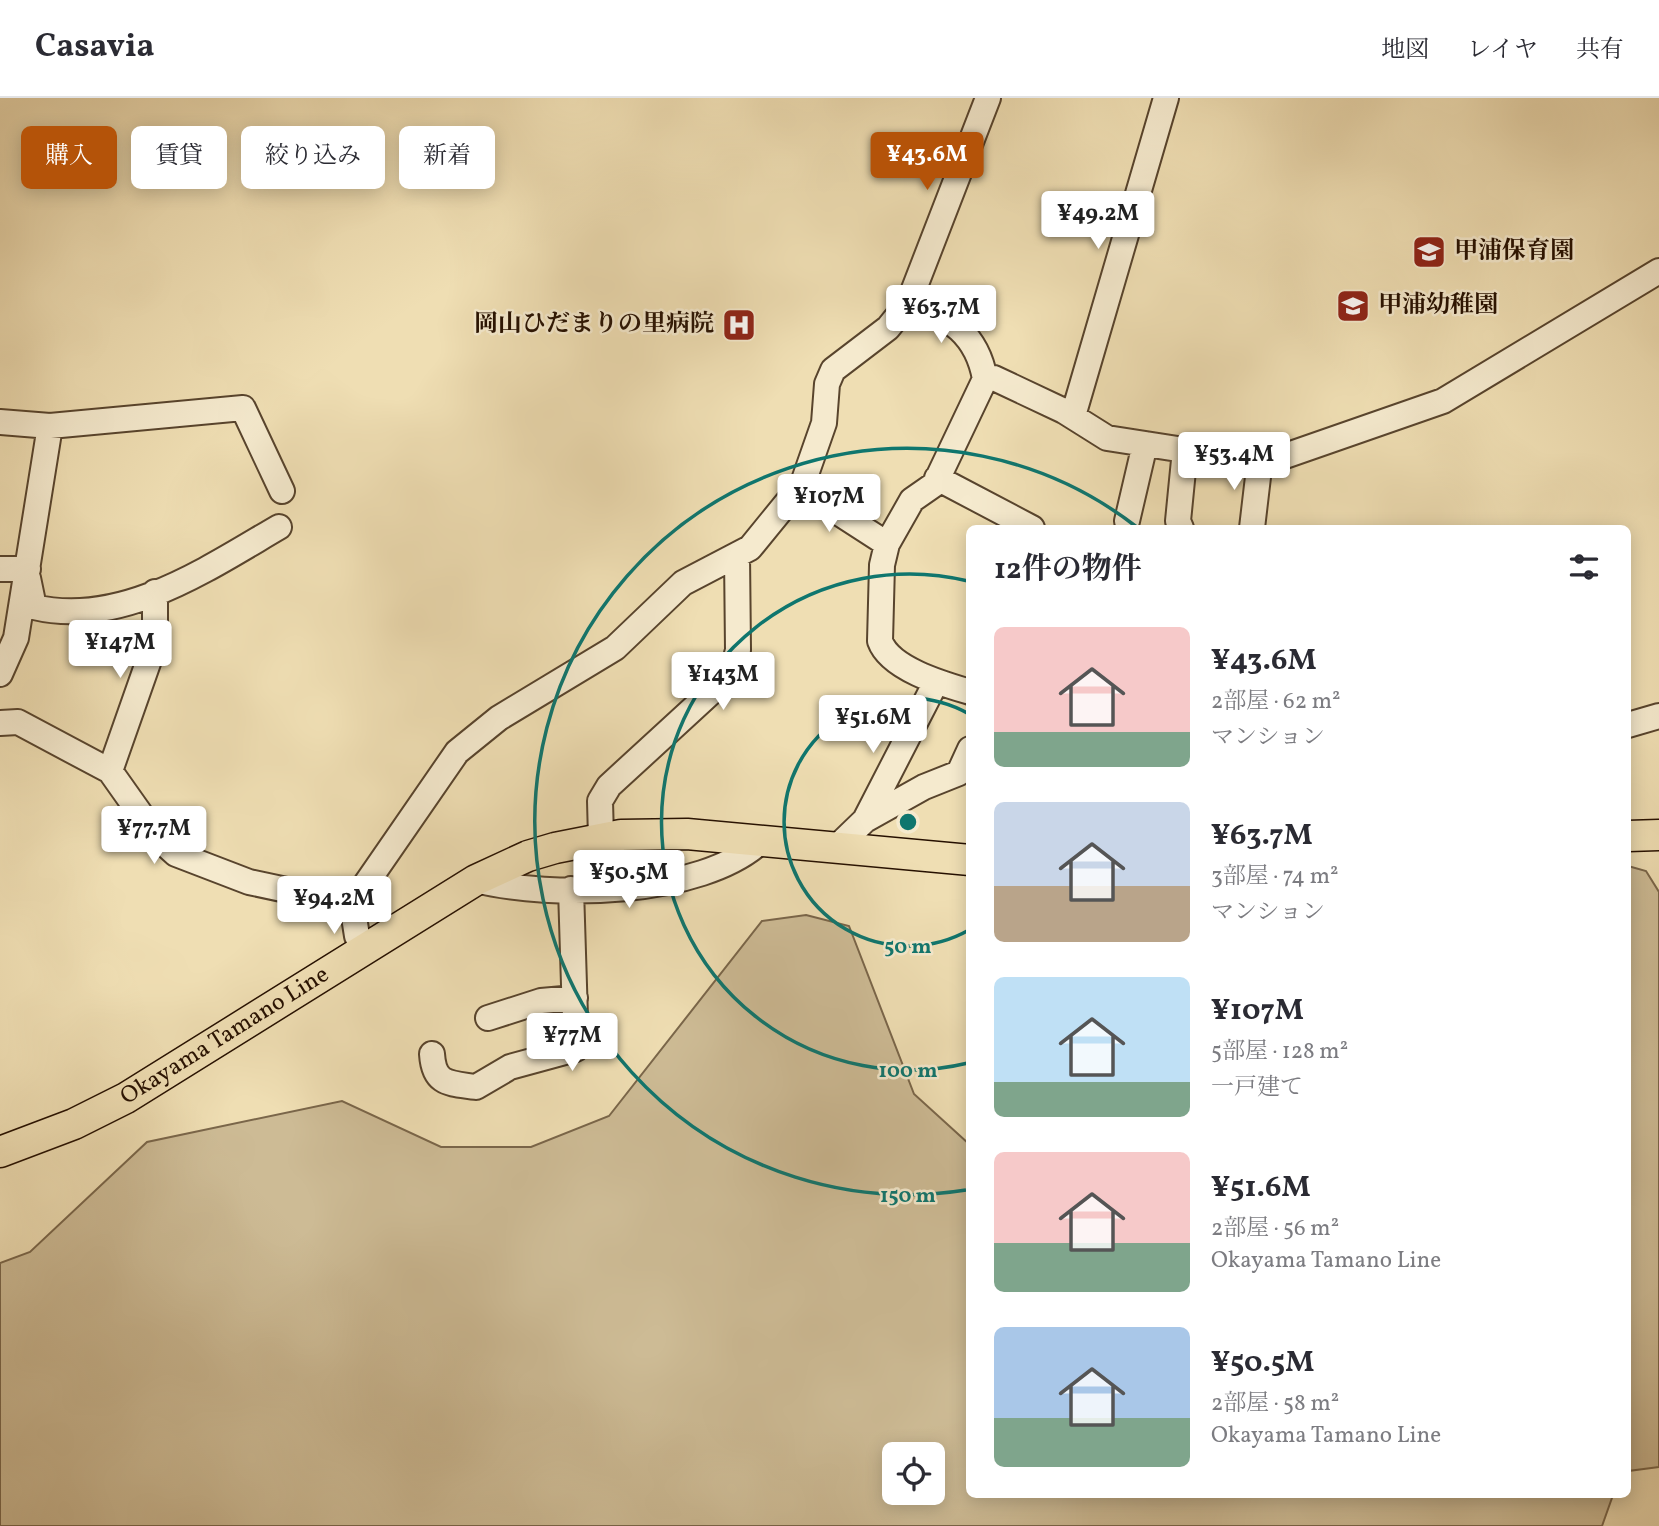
<!DOCTYPE html>
<html lang="ja">
<head>
<meta charset="utf-8">
<style>
	:root { --surface:#fff; --page:#f2f2f3; --text:#2b2b33; --muted:#7c7c81; --line:#e1e1e2; --accent:#b45309 }
	body { margin:0; font-family:Vollkorn,"Noto Serif JP",serif; background:var(--page); color:var(--text); height:100vh; display:flex; flex-direction:column; font-size:26px; white-space:nowrap }
	* { box-sizing:border-box; margin:0 }
	p { font-size:23px; color:var(--muted) }
	.icon { flex:none; width:38px; height:38px; fill:none; stroke:currentColor; stroke-width:2; stroke-linecap:round; stroke-linejoin:round }
	.map { position:relative; flex:1; overflow:hidden }
	.sheet { position:absolute; left:966px; top:427px; width:665px; height:973px; display:flex; flex-direction:column; background:var(--surface); border-radius:10px; box-shadow:0 4px 18px #0003 }
	.sheet>* { flex:none }
	.top-card { position:absolute; left:21px; top:28px; width:665px; height:63px; display:flex; gap:14px }
	.tools { position:absolute; left:882px; top:1344px; display:grid; gap:14px }
	.tools a { display:grid; place-items:center; width:63px; height:63px; border-radius:10px; background:var(--surface); box-shadow:0 4px 18px #0003; font-size:35px }
	.price { position:absolute; translate:-50% -60px; padding:0 16px; border-radius:7px; background:#fff; color:#222; font-size:23px; line-height:46px; filter:drop-shadow(0 2px 4px #0008) }
	.price::after { content:''; position:absolute; left:50%; top:42px; width:21px; height:16px; margin-left:-10px; background:inherit; clip-path:polygon(0 0,100% 0,50% 100%) }
	.price.current { background:var(--accent); color:#fff }
	ul { padding:0; list-style:none }
	li { display:flex; align-items:center; gap:21px; height:175px; padding:0 28px }
	li span { display:grid; place-items:center; flex:none; width:196px; height:140px; border-radius:10px; color:#555 }
	li>.icon { margin-inline-start:auto }
	span .icon { width:84px; height:84px; fill:#fffc; stroke-width:1 }
	li b { font-size:30px }
	h2 { display:flex; justify-content:space-between; align-items:center; height:84px; padding:0 28px; font-size:30px }
	.chip { padding:0 24px; border-radius:10px; background:var(--surface); box-shadow:0 4px 18px #0003; font-size:24px; line-height:63px }
	.chip.current { background:var(--accent); color:#fff }
	header { display:flex; align-items:center; gap:42px; box-sizing:border-box; height:98px; padding:0 35px; background:var(--surface); border-bottom:2px solid var(--line) }
	header strong { font-size:33px }
	nav { display:flex; gap:38px; margin-inline-start:auto; font-size:24px }
	.map>svg:first-child { display:block }
	.green { fill:#cdbb95; stroke:#7a664a; stroke-width:2; fill-rule:evenodd }
	.lines { fill:none; stroke-linecap:round; stroke-linejoin:round }
	.minor-casing { stroke:#58442d; stroke-width:28 }
	.major-casing { stroke:#261000; stroke-width:33 }
	.minor { stroke:#f5eace; stroke-width:24 }
	.major { stroke:#efdeb3; stroke-width:30 }
	.ring { fill:none; stroke:#0f766e; stroke-width:3.5 }
	.labels { text-anchor:middle; dominant-baseline:central; stroke-width:5; stroke-linejoin:round; paint-order:stroke }
	.poi-label { font-size:24px; font-weight:bold; fill:#261000; stroke:#f5eace; text-anchor:start }
	.street-label { font-size:24px; fill:#261000; stroke:#f5eace }
	.centre { fill:#0f766e; stroke:#f5eace; stroke-width:3.5 }
	.ring-label { font-size:21px; text-anchor:middle; font-weight:bold; fill:#0f766e; stroke:#f5eace; stroke-width:5; stroke-linejoin:round; paint-order:stroke }
</style>
</head>
<body>
<header>
<strong>Casavia</strong>
<nav><a>地図</a><a>レイヤ</a><a>共有</a></nav>
</header>
<div class="map">
<svg width="1659" height="1428" viewBox="0 0 1659 1428">
	<rect width="100%" height="100%" fill="#efdeb3"/>
	<filter id="stains"><feTurbulence type="fractalNoise" baseFrequency=".00286" numOctaves="4"/><feColorMatrix values="0 0 0 0 .2 0 0 0 0 .09 0 0 0 0 .02 0 0 0 .5 -.17"/></filter>
	<radialGradient id="worn" r=".72"><stop offset=".6" stop-color="#630" stop-opacity="0"/><stop offset="1" stop-color="#630" stop-opacity=".3"/></radialGradient>
	<!-- green -->
	<path class="green" d="M1628,768l18,5 13,21v575l-31,4z
		M806,817l43,11 65,168 55,50 1,350 643,1 -11,31h-1602v-263l30,-11 117,-110 195,-41 99,46h90l78,-31 153,-195zM894,1356h39v39h-39z"/>
	<g class="lines">
		<defs>
			<path id="minor" d="M909,204c41,15 68,32 76,77
				M1073,318l93,-318
				M0,324l50,4
				M937,380l95,50
				M803,385l19,19 65,42
				M1127,423l18,-77
				M1181,430l-3,-7 7,-71
				M1252,430l8,-68
				M0,471h28
				M28,480l6,29c87,21 173,-38 245,-80
				M0,576l16,-36 34,-212 193,-18 39,83
				M970,594c-27,-8 -80,-23 -90,-51l2,-76 5,-21 25,-44 23,-16 50,-105 9,-1 70,33 43,27 135,21 43,-3 158,-55 216,-130
				M0,625l18,-1 92,49 46,65 20,18 73,28 103,22
				M1628,627l31,-9
				M110,673l39,-111 6,-26v-42
				M865,722l59,-33 35,-14 11,-24
				M601,740l-1,-37 9,-15 110,-101 15,-20 4,-15 -1,-95
				M836,750l29,-28 71,-138
				M476,782c75,19 226,16 285,-39
				M365,852l-8,-14 -5,-32 105,-152 42,-34 116,-70 68,-65 67,-35 53,-65 21,-60 3,-39 6,-14 55,-42 21,-26 79,-204
				M488,920l53,-17 34,-3
				M432,956c2,31 17,29 44,33l34,-20 66,-18 -5,-160"/>
			<g id="major">
				<path d="M1628,738l31,-1"/>
				<path id="s1" d="M0,1054l74,-28 52,-26 350,-218 52,-24 27,-8 66,-13 66,-1 283,26"/>
			</g>
		</defs>
		<!-- minor casing -->
		<use href="#minor" class="minor-casing"/>
		<!-- major casing -->
		<use href="#major" class="major-casing"/>
		<!-- minor -->
		<use href="#minor" class="minor"/>
		<!-- major -->
		<use href="#major" class="major"/>
	</g>
	<!-- distance rings -->
	<g class="ring">
		<path d="M969 832A124 124 0 1 1 969 616"/>
		<path d="M968 965A248 248 0 1 1 968 483"/>
		<path d="M966 1092A373 373 0 1 1 1138 430"/>
	</g>
	<!-- icons -->
	<defs>
		<symbol id="school-square" viewBox="-11 -11 22 22"><rect x="-9" y="-9" width="18" height="18" rx="4" fill="#8f2418" stroke="#f5eace"/><path d="M0-5L7-2L0 1L-7-2ZM-4 1L0 2.5L4 1V4Q0 6-4 4Z" fill="#fff"/></symbol>
		<symbol id="hospital-square" viewBox="-11 -11 22 22"><rect x="-9" y="-9" width="18" height="18" rx="4" fill="#8f2418" stroke="#f5eace"/><path d="M-5-5h3v3.5h4V-5h3V5h-3V1.5h-4V5h-3Z" fill="#fff"/></symbol>
	</defs>
	<g fill-rule="evenodd">
		<use href="#school-square" x="1410" y="135" width="38" height="38"/>
		<use href="#school-square" x="1334" y="189" width="38" height="38"/>
		<use href="#hospital-square" x="720" y="208" width="38" height="38"/>
	</g>
	<g class="labels">
		<!-- poi labels -->
		<g class="poi-label">
			<text x="1454" y="154">甲浦保育園</text>
			<text x="1378" y="208">甲浦幼稚園</text>
			<text x="714" y="227" text-anchor="end">岡山ひだまりの里病院</text>
		</g>
		<!-- street labels -->
		<g class="street-label">
			<text stroke="none"><textPath href="#s1" startOffset="254">Okayama Tamano Line</textPath></text>
		</g>
	</g>
	<circle cx="908" cy="724" r="10" class="centre"/>
	<g class="ring-label">
		<text x="908" y="855">50 m</text>
		<text x="908" y="979">100 m</text>
		<text x="908" y="1104">150 m</text>
	</g>
	<rect width="100%" height="100%" filter="url(#stains)"/>
	<rect width="100%" height="100%" fill="url(#worn)"/>
</svg>
<div class="tools">
<a><svg class="icon" aria-label="locate" viewBox="0 0 24 24"><circle cx="12" cy="12" r="6"/><path d="M12 2v4M12 18v4M2 12h4M18 12h4"/></svg></a>
</div>
<b class="price current" style="left:927px;top:94px">¥43.6M</b>
<b class="price" style="left:1098px;top:153px">¥49.2M</b>
<b class="price" style="left:941px;top:247px">¥63.7M</b>
<b class="price" style="left:1234px;top:394px">¥53.4M</b>
<b class="price" style="left:829px;top:436px">¥107M</b>
<b class="price" style="left:120px;top:582px">¥147M</b>
<b class="price" style="left:723px;top:614px">¥143M</b>
<b class="price" style="left:873px;top:657px">¥51.6M</b>
<b class="price" style="left:154px;top:768px">¥77.7M</b>
<b class="price" style="left:629px;top:812px">¥50.5M</b>
<b class="price" style="left:334px;top:838px">¥94.2M</b>
<b class="price" style="left:572px;top:975px">¥77M</b>
<div class="top-card">
<a class="chip current">購入</a>
<a class="chip">賃貸</a>
<a class="chip">絞り込み</a>
<a class="chip">新着</a>
</div>
<section class="sheet">
<h2>12件の物件<svg class="icon" aria-label="filters" viewBox="0 0 24 24"><path d="M4 7h16M4 17h16"/><circle cx="9" cy="7" r="2"/><circle cx="15" cy="17" r="2"/></svg></h2>
<ul>
<li><span style="background:linear-gradient(#f6c9c9 75%,#7fa58c 0)"><svg class="icon" aria-label="home" viewBox="0 0 24 24"><path d="M3 11l9-7 9 7M6 9v11h12V9"/></svg></span><div><b>¥43.6M</b><p>2部屋 · 62 m²</p><p>マンション</p></div></li>
<li><span style="background:linear-gradient(#c9d6e8 60%,#b9a48a 0)"><svg class="icon" aria-label="home" viewBox="0 0 24 24"><path d="M3 11l9-7 9 7M6 9v11h12V9"/></svg></span><div><b>¥63.7M</b><p>3部屋 · 74 m²</p><p>マンション</p></div></li>
<li><span style="background:linear-gradient(#bfe0f5 75%,#7fa58c 0)"><svg class="icon" aria-label="home" viewBox="0 0 24 24"><path d="M3 11l9-7 9 7M6 9v11h12V9"/></svg></span><div><b>¥107M</b><p>5部屋 · 128 m²</p><p>一戸建て</p></div></li>
<li><span style="background:linear-gradient(#f6c9c9 65%,#7fa58c 0)"><svg class="icon" aria-label="home" viewBox="0 0 24 24"><path d="M3 11l9-7 9 7M6 9v11h12V9"/></svg></span><div><b>¥51.6M</b><p>2部屋 · 56 m²</p><p>Okayama Tamano Line</p></div></li>
<li><span style="background:linear-gradient(#a9c7e8 65%,#7fa58c 0)"><svg class="icon" aria-label="home" viewBox="0 0 24 24"><path d="M3 11l9-7 9 7M6 9v11h12V9"/></svg></span><div><b>¥50.5M</b><p>2部屋 · 58 m²</p><p>Okayama Tamano Line</p></div></li>
</ul>
</section>
</div>
</body>
</html>
